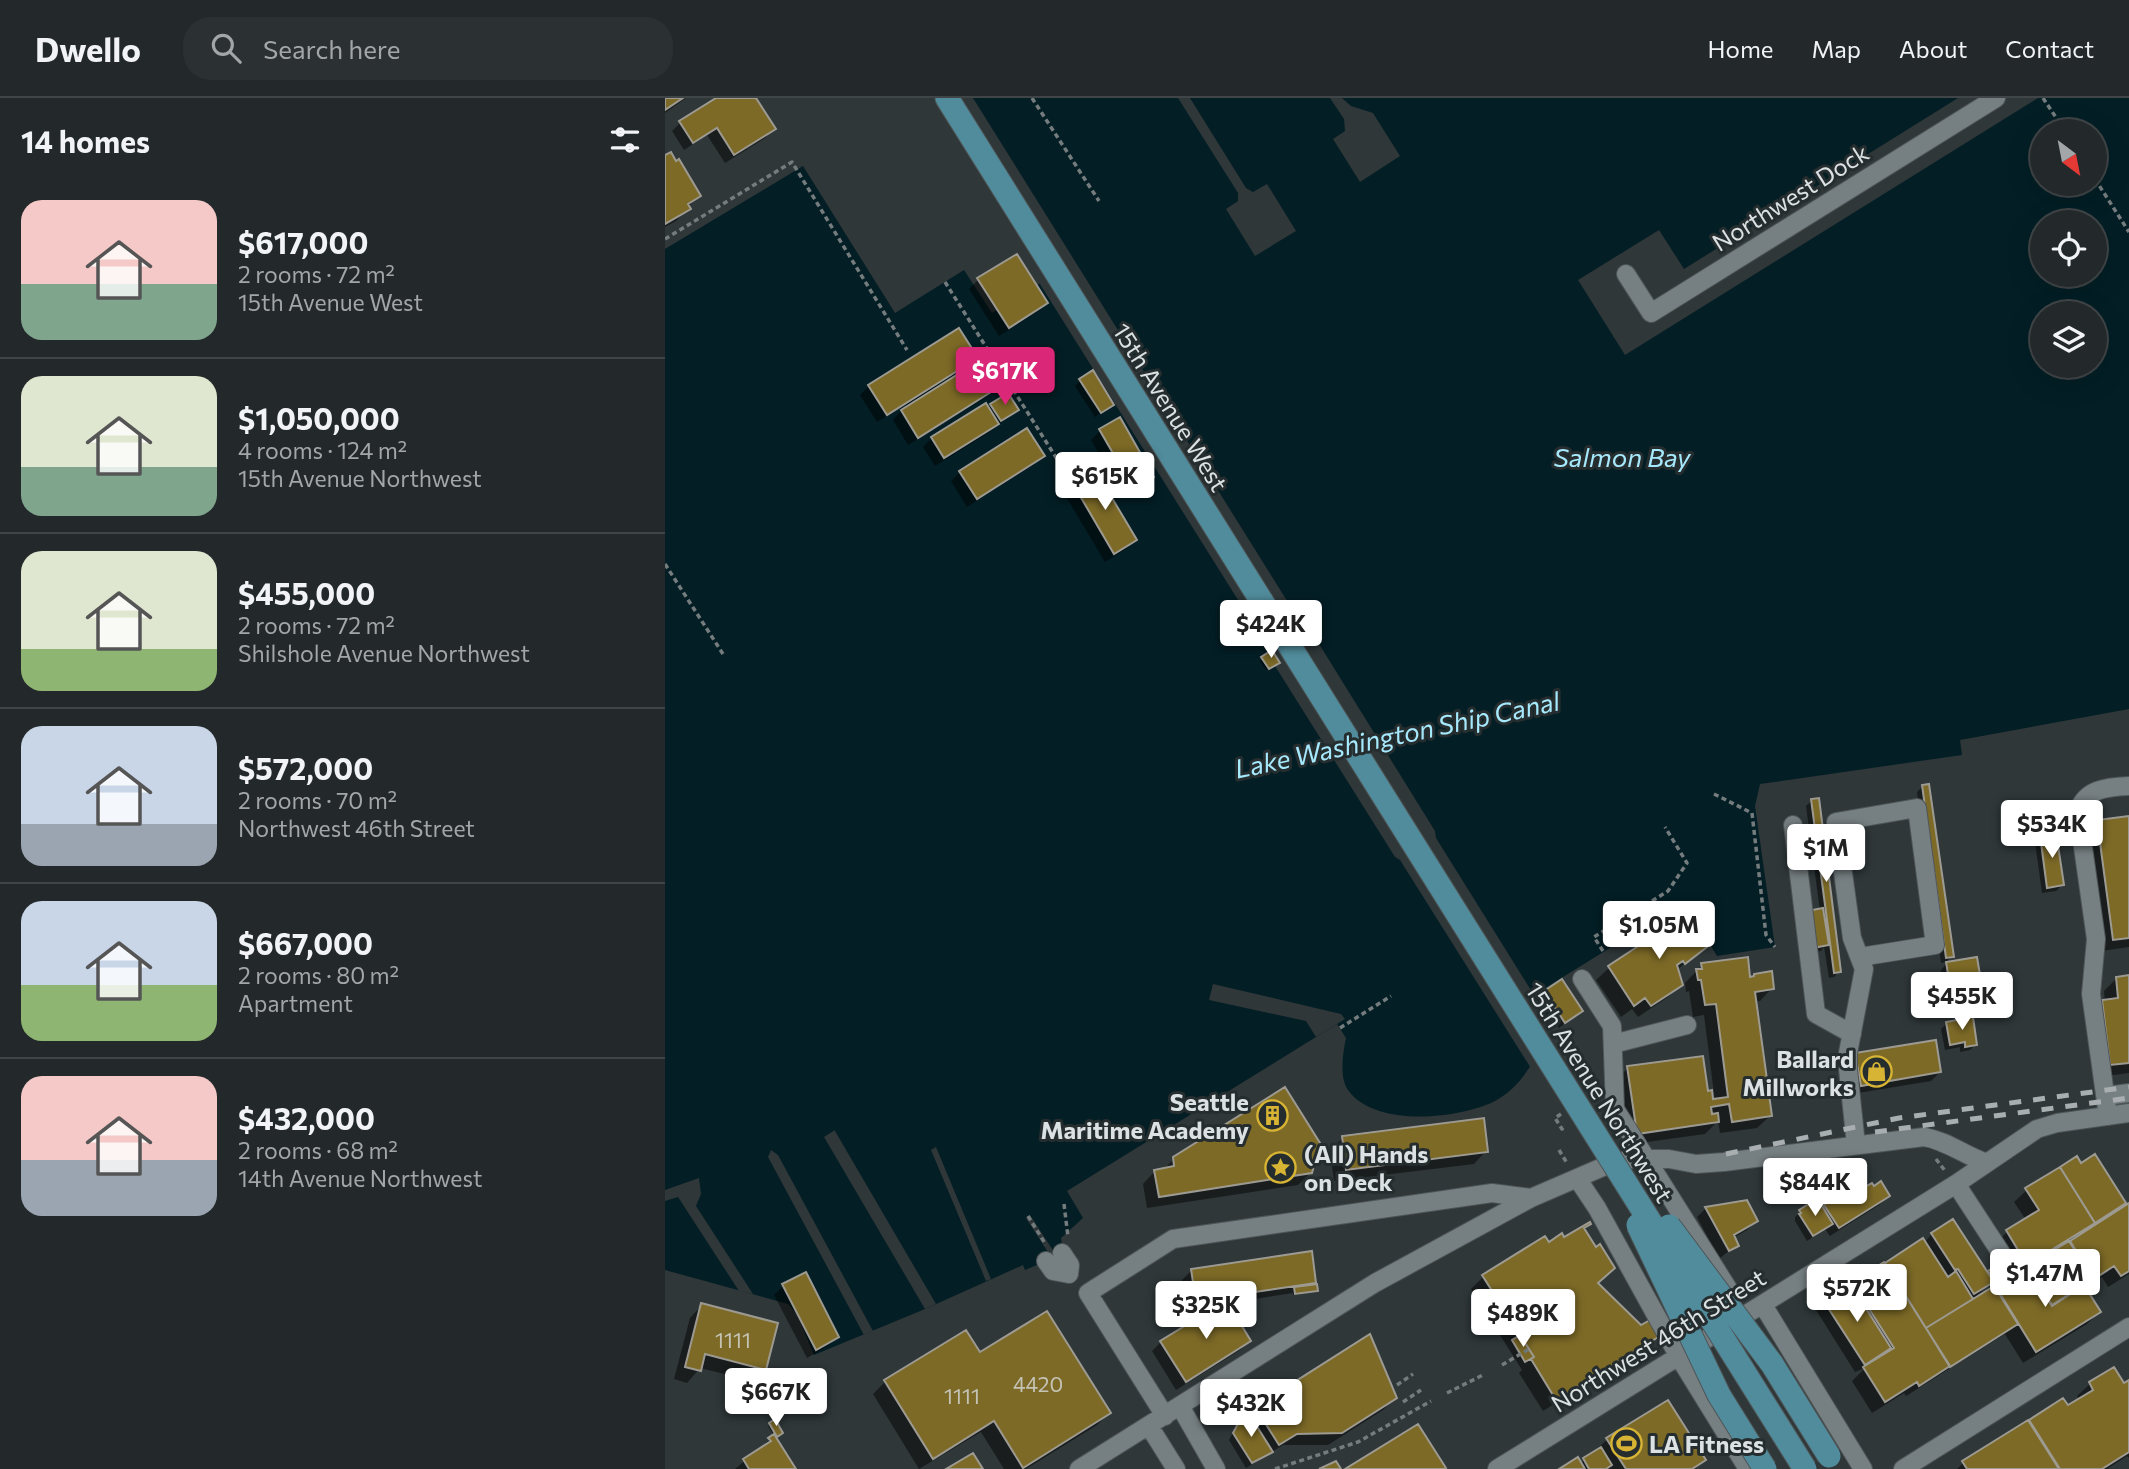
<!DOCTYPE html>
<html lang="en">
<head>
<meta charset="utf-8">
<style>
	:root { --surface:#23292b; --page:#2b3133; --text:#f1f3f6; --muted:#a3a6a9; --line:#404547; --accent:#db2777 }
	body { margin:0; font-family:Commissioner,sans-serif; background:var(--page); color:var(--text); height:100vh; display:flex; flex-direction:column; font-size:26px; white-space:nowrap }
	* { box-sizing:border-box; margin:0 }
	p { font-size:23px; color:var(--muted) }
	.icon { flex:none; width:38px; height:38px; fill:none; stroke:currentColor; stroke-width:2; stroke-linecap:round; stroke-linejoin:round }
	.map { position:relative; flex:1; overflow:hidden }
	.details { display:flex; flex-direction:column; background:var(--surface); width:665px }
	.details>* { flex:none }
	.needle { width:46px; rotate:148deg }
	.controls { position:absolute; left:1365px; top:21px; display:grid; gap:14px }
	.controls a { display:grid; place-items:center; width:77px; height:77px; border-radius:50%; background:var(--surface); box-shadow:0 7px 28px #0002,0 0 0 2px var(--line); font-size:35px }
	.price { position:absolute; translate:-50% -60px; padding:0 16px; border-radius:7px; background:#fff; color:#222; font-size:23px; line-height:46px; filter:drop-shadow(0 2px 4px #0008) }
	.price::after { content:''; position:absolute; left:50%; top:42px; width:21px; height:16px; margin-left:-10px; background:inherit; clip-path:polygon(0 0,100% 0,50% 100%) }
	.price.selected { background:var(--accent); color:#fff }
	ul { padding:0; list-style:none }
	li { display:flex; align-items:center; gap:21px; height:175px; padding:0 21px }
	li+li { border-top:2px solid var(--line) }
	li span { display:grid; place-items:center; flex:none; width:196px; height:140px; border-radius:21px; color:#555 }
	li>.icon { margin-inline-start:auto }
	span .icon { width:84px; height:84px; fill:#fffc; stroke-width:1 }
	li b { font-size:30px }
	h2 { display:flex; justify-content:space-between; align-items:center; height:84px; padding:0 21px; font-size:30px }
	header { display:flex; align-items:center; gap:42px; box-sizing:border-box; height:98px; padding:0 35px; background:var(--surface); border-bottom:2px solid var(--line) }
	header strong { font-size:33px }
	nav { display:flex; gap:38px; margin-inline-start:auto; font-size:24px }
	.search { width:490px; height:63px; background:var(--page); display:flex; align-items:center; gap:18px; box-sizing:border-box; padding:0 24px; border-radius:28px; color:var(--muted); font-size:26px }
	main { display:flex; flex:1; min-height:0 }
	.map>svg:first-child { display:block }
	.water { fill:#031e25; fill-rule:evenodd }
	.pier { fill:#2f3739 }
	.shadow { fill:#0007; fill-rule:evenodd }
	.building { fill:#7d6a27; stroke:#9d9a92; stroke-width:2 }
	.lines { fill:none; stroke-linecap:round; stroke-linejoin:round }
	.minor-casing { stroke:#4e5557; stroke-width:20 }
	.major-casing { stroke:#4e5557; stroke-width:25 }
	.path { stroke:#757c7e; stroke-width:3.5; stroke-dasharray:5 3.5; stroke-linecap:butt }
	.minor { stroke:#767f82; stroke-width:18 }
	.major { stroke:#518c9c; stroke-width:23 }
	.rail { stroke:#a9afb1; stroke-width:5; stroke-dasharray:12 12; stroke-linecap:butt }
	.major-bridge-casing { stroke:#4e5557; stroke-width:25; stroke-linecap:butt }
	.major-bridge { stroke:#518c9c; stroke-width:23 }
	.labels { text-anchor:middle; dominant-baseline:central; stroke-width:6; stroke-linejoin:round; paint-order:stroke }
	.number-label { font-size:21px; fill:#c4c3b4 }
	.street-label { font-size:24px; fill:#dce1e3; stroke:#252d2f }
	.poi-label { font-size:24px; font-weight:bold; fill:#dce1e3; stroke:#252d2f; text-anchor:end }
	.water-label { font-size:26px; font-style:italic; fill:#a7e9fc; stroke:#252d2f }
</style>
</head>
<body>
<header>
<strong>Dwello</strong>
<div class="search"><svg class="icon" aria-label="search" viewBox="0 0 24 24"><circle cx="10" cy="10" r="6"/><path d="M15 15l6 6"/></svg>Search here</div>
<nav><a>Home</a><a>Map</a><a>About</a><a>Contact</a></nav>
</header>
<main>
<section class="details">
<h2>14 homes<svg class="icon" aria-label="filters" viewBox="0 0 24 24"><path d="M4 7h16M4 17h16"/><circle cx="9" cy="7" r="2"/><circle cx="15" cy="17" r="2"/></svg></h2>
<ul>
<li><span style="background:linear-gradient(#f6c9c9 60%,#7fa58c 0)"><svg class="icon" aria-label="home" viewBox="0 0 24 24"><path d="M3 11l9-7 9 7M6 9v11h12V9"/></svg></span><div><b>$617,000</b><p>2 rooms · 72 m²</p><p>15th Avenue West</p></div></li>
<li><span style="background:linear-gradient(#dfe7d0 65%,#7fa58c 0)"><svg class="icon" aria-label="home" viewBox="0 0 24 24"><path d="M3 11l9-7 9 7M6 9v11h12V9"/></svg></span><div><b>$1,050,000</b><p>4 rooms · 124 m²</p><p>15th Avenue Northwest</p></div></li>
<li><span style="background:linear-gradient(#dfe7d0 70%,#8fb573 0)"><svg class="icon" aria-label="home" viewBox="0 0 24 24"><path d="M3 11l9-7 9 7M6 9v11h12V9"/></svg></span><div><b>$455,000</b><p>2 rooms · 72 m²</p><p>Shilshole Avenue Northwest</p></div></li>
<li><span style="background:linear-gradient(#c9d6e8 70%,#9aa5b1 0)"><svg class="icon" aria-label="home" viewBox="0 0 24 24"><path d="M3 11l9-7 9 7M6 9v11h12V9"/></svg></span><div><b>$572,000</b><p>2 rooms · 70 m²</p><p>Northwest 46th Street</p></div></li>
<li><span style="background:linear-gradient(#c9d6e8 60%,#8fb573 0)"><svg class="icon" aria-label="home" viewBox="0 0 24 24"><path d="M3 11l9-7 9 7M6 9v11h12V9"/></svg></span><div><b>$667,000</b><p>2 rooms · 80 m²</p><p>Apartment</p></div></li>
<li><span style="background:linear-gradient(#f6c9c9 60%,#9aa5b1 0)"><svg class="icon" aria-label="home" viewBox="0 0 24 24"><path d="M3 11l9-7 9 7M6 9v11h12V9"/></svg></span><div><b>$432,000</b><p>2 rooms · 68 m²</p><p>14th Avenue Northwest</p></div></li>
</ul>
</section>
<div class="map">
<svg width="1464" height="1371" viewBox="0 0 1464 1371">
	<rect width="100%" height="100%" fill="#2f3739"/>
	<!-- water -->
	<path class="water" d="M307,0h1157v611l-169,31 2,15 -202,29 -5,22 20,141 -58,9 -33,-54 -142,88 14,24c-15,31 -28,70 -61,87 -36,18 -120,27 -147,-11 -9,-12 -5,-38 -2,-52l-9,-14 -270,167 16,27 -22,20 1,7 -23,19 -14,6 -2,-5 -98,44 -111,46 -17,-41 -9,-10 -123,-34v-1021l138,-83 92,147 69,-43 28,43 83,-51zM1377,33h53v53h-53zM1377,124h53v53h-53zM1377,215h53v53h-53z"/>
	<!-- pier -->
	<path class="pier" d="M304,0h4l331,530 7,3 124,200 1,7 118,189 -22,43 -132,-210 -5,-3 -120,-191 -6,3 -8,-12 9,-6 -232,-370 32,-20z
		M513,0h12l56,90 7,4 14,-8 29,47 -41,25 -29,-47 12,-8v-8z
		M665,0h12l9,8 22,7 27,43 -40,26 -27,-43 12,-8 -1,-12z
		M1293,0h80l-413,257 -47,-75 81,-50 25,39z
		M548,886l128,30 4,5 -29,18 -10,-16 -97,-21z
		M170,1032v1l101,173 -11,5 -101,-172z
		M271,1049l55,132 -5,2 -55,-131z
		M106,1052l7,5 95,176 -9,4 -96,-178z
		M34,1080l2,16 -5,12 57,88 -14,-3 -61,-94 -13,4v-11z
		M365,1117l28,43 -5,2 -27,-42z"/>
	<!-- shadow -->
	<path class="shadow" d="M0,0h21l-21,15z
		M54,0h35l20,31 -9,9 -40,25 -18,-28 -23,15 -12,-19 9,-9z
		M0,59l33,39 -22,25 -11,6z
		M313,182l68,23 -9,9 -38,24 -30,-47z
		M311,260l-15,14 36,15 -9,9 -80,49 -15,-25 14,-16 -30,18 -17,-27 9,-9z
		M415,282l32,24 -17,13 -20,-31z
		M326,307l20,10 -23,18 -53,33 -12,-19 9,-9z
		M435,333l52,45 -9,9 -19,11 -33,-56z
		M377,358l-9,9 -66,42 -16,-26 9,-9z
		M409,388l61,54 -9,9 -21,13 -40,-67z
		M597,561l13,6 -9,5 -6,-9z
		M1257,689l30,169 -6,6 -5,1 -24,-171z
		M1147,702l27,171 -5,6 -5,1 -5,-31 -3,4 -13,2 12,-42 -14,-105z
		M1464,720v129l-28,4 -15,-117 12,-12z
		M1375,739l22,48 -6,6 -14,2 -7,-51z
		M1007,815l33,33 -28,24 4,14 -13,13 -30,20 -6,-8 -11,8 -25,-37 13,-12 33,-22z
		M1281,866l34,22 -6,6 -29,5 -4,-27z
		M1037,867l47,14 5,-3 18,12 -12,13 -6,1 16,114 -13,12 -37,5 -2,-12 -13,13 -80,11 -9,-65 12,-12 78,25 6,8h3l-11,-86 -11,2 -4,-26 -3,1 -1,-9z
		M1464,879v96l-31,4 -8,-63 15,-12 -1,-11 12,-12z
		M880,894l36,19 -22,17 -20,-30z
		M1282,925l28,22 -5,5 -10,2v-5l-15,3 -4,-21z
		M1191,957l84,17 -9,9 -79,13z
		M678,1040l143,13 -12,13 -140,17 -4,-31z
		M509,1061l137,13 -13,13 -151,23 -4,-24 12,-13 8,-1z
		M1415,1067l43,38 -8,11 14,-9v69l-21,13 -6,-10 -18,11 15,24 -12,12 -64,39 -18,-29 -99,62 -2,-3 -32,20 -20,-32 13,-13 -10,4 -39,-62 9,-9 99,-58 8,-9 55,40 19,-13 -11,-17 12,-12 19,-12 -12,-18 13,-12zM1348,1174l3,5 -21,14 -3,-4zM1323,1187l3,5 -15,7z
		M1223,1098l-9,9 -49,31 -5,-7 -18,12 -12,-20v-4l6,-5 21,-3 3,-3z
		M1041,1110l50,13 -9,9 -14,8 3,7 -17,14 -22,-42z
		M880,1140l3,6 16,-4 31,10 1,34 45,43 17,8 -13,13 -102,63 -24,-38 3,-3 -51,-81 12,-12z
		M527,1172l123,12 -5,4 6,4 -2,2 -21,3v-2l-64,10 3,10 17,28 -9,9 -64,40 -24,-39 9,-9 64,-39 -33,5 -7,-9 -3,-19z
		M118,1188l54,51 -9,9 -21,12 -33,-63z
		M37,1207l63,64 -12,12 -53,-13 -13,15 -13,-4 16,-61z
		M301,1234l14,22 129,59 -12,12 -71,44h-22l-23,-37 -62,37 -46,-75 12,-12z
		M1448,1271l11,16 5,-3v76l-2,-2 -20,13h-150l6,-6 100,-62 4,7 13,-8 -3,-4 13,-12z
		M730,1300l-12,12 -55,35h-45l-37,23 -17,-28 12,-23 5,-5 2,4 8,-8z
		M105,1326l8,11 -4,3 20,31h-59l39,-33 -6,-10z
		M943,1341l95,21 -8,9h-133l18,-5z"/>
	<!-- building -->
	<path class="building" d="M0,0h18l-18,12z
		M51,0h40l20,31 -42,26 -17,-27 -24,15 -14,-22z
		M6,54l5,9 3,-2 22,37 -13,8 3,5 -26,15v-69z
		M352,156l31,49 -39,25 -32,-50z
		M294,230l19,30 -91,57 -19,-30z
		M317,261l17,28 -81,51 -17,-28z
		M428,272l21,35 -13,8 -22,-34z
		M343,295l11,17 -18,11 -11,-17z
		M321,305l13,21 -55,34 -13,-21z
		M455,319l34,60 -21,11 -34,-59z
		M362,330l18,28 -68,43 -18,-28z
		M431,373l41,69 -23,14 -41,-70z
		M607,552l8,13 -11,6 -8,-12z
		M1264,686l25,173 -8,1 -24,-173z
		M1154,700l22,174 -7,1 -23,-174z
		M1464,718v122l-16,2 -16,-120z
		M1391,734l8,53 -17,3 -7,-53z
		M1015,808l27,41 -22,17 -2,-3 -6,4 6,20 -32,21 -6,-8 -11,8 -26,-40 47,-31 -3,-4 16,-10 3,5 6,-5 -6,-9z
		M1158,810l6,37 -16,3 -6,-37z
		M1083,859l2,20 4,-1v-2l18,-3 2,18 -19,3 17,124 -40,6 -3,-18 -18,3 1,7 6,-1 1,9 -82,12 -10,-68 76,-10 5,35 4,-1 1,9 15,-2 -12,-93 -11,1 -4,-25h-3l-2,-11h6l-1,-6z
		M1312,859l5,30 -31,5 -5,-30z
		M1464,877v88l-19,2 -8,-65 16,-2 -2,-21z
		M897,881l21,32 -18,12 -21,-32z
		M1308,919l4,28 -12,2v-5l-15,3 -4,-23z
		M1271,942l5,32 -80,14 -6,-33z
		M620,989l35,56 -8,30 -153,24 -5,-27 20,-4 -1,-9z
		M819,1020l4,34 -142,18 -4,-34z
		M1430,1056l31,49 -31,20 -35,-56 17,-11 4,7z
		M1395,1069l35,56 -68,42 -21,-35 33,-20 -14,-22z
		M1216,1083l9,15 -51,32 -15,-23 34,-21 3,5 11,-6 2,3z
		M1082,1102l11,21 -24,14 5,11 -10,5 -24,-44z
		M1150,1102l1,3 3,-2 14,23 -20,12 -14,-22 2,-1 -2,-3z
		M1464,1105v68l-8,5 -7,-10 -20,13 -24,-38z
		M1288,1121l41,63 -20,12 -16,-25 -3,1 -24,-37z
		M925,1124l1,2 -7,4 12,19 4,-3 15,24 -17,15 43,42 9,-5 10,16 -104,64 -25,-41 3,-2 -52,-82 63,-39 4,6 13,-9 2,4z
		M1258,1140l25,39 8,-6 17,28 -47,29 -41,-65z
		M1404,1143l24,38 -41,26 -24,-39z
		M647,1153l4,32 -115,17 -7,-11 -3,-20z
		M1343,1160l8,13 -20,13 -8,-13z
		M1219,1164l66,104 -31,20 -2,-4 -32,20 -22,-35 31,-19 -42,-66z
		M1363,1169l24,39 32,-21 17,27 -65,40 -40,-65z
		M141,1174l33,65 -23,13 -34,-66z
		M1185,1185l41,65 -26,17 -42,-65z
		M652,1186l1,7 -23,3 -1,-7z
		M1329,1188l24,38 -68,43 -24,-39z
		M564,1201l7,12 -2,2 17,28 -65,41 -26,-41z
		M36,1205l77,20 -12,47 -61,-16 -4,17 -16,-4z
		M382,1213l64,102 -88,55 -29,-47 -61,38 -49,-79 82,-50 14,22z
		M705,1236l27,64 -55,35 -45,1 -18,11 -24,-38z
		M855,1237l14,22 -9,5 -13,-22z
		M1449,1269l10,16 5,-3v72l-27,17h-42l-31,-49 34,-22 5,7 25,-15 -4,-8z
		M1003,1302l38,60 -14,9h-66l-20,-31z
		M581,1311l27,43 -21,11 -19,-30z
		M110,1321l8,14 -6,4 -8,-14z
		M1363,1322l31,49h-92l-5,-8z
		M753,1326l28,44 -2,1h-99z
		M109,1336l22,35h-47l-6,-10 28,-18 -3,-3z
		M936,1349l11,18 -6,4h-17l-6,-11z
		M308,1355l10,16h-37z
		M913,1359l7,12h-26z
		M671,1363l5,8h-22z"/>
	<g class="lines">
		<defs>
			<path id="minor" d="M961,176l25,39 345,-215
				M1128,727l23,189 36,20
				M917,881l30,47 3,83 117,186
				M948,946l74,-19
				M1441,998l23,-3
				M1443,1018l-17,-122 5,-55 -18,-127c7,-23 28,-25 51,-26
				M1191,1047l-8,-76v-16l16,-84 -12,-31 -16,-116 81,-14 18,137 -75,12
				M912,1080l20,30 82,149 69,112
				M1291,1086l45,69
				M381,1163l7,10 16,3 1,-9 -8,-12
				M1098,1207l100,164
				M515,1308l36,63
				M500,1318l-77,-123 85,-54 319,-46 39,5
				M484,1328l27,43
				M414,1371l296,-186 156,-85 74,-32 26,-7h38l27,5 28,-2 200,-25c24,4 41,19 63,26
				M832,1371l459,-285 81,-55 20,-6 72,-10
				M1238,1371l226,-142"/>
			<path id="major" d="M282,0l444,710"/>
		</defs>
		<!-- minor casing -->
		<use href="#minor" class="minor-casing"/>
		<!-- major casing -->
		<use href="#major" class="major-casing"/>
		<!-- path -->
		<path class="path" d="M367,0l67,103
			M1378,0l22,33
			M1430,81l34,53
			M0,141l127,-77 115,188
			M280,184l124,196
			M0,466l58,90
			M1049,696l38,19 14,122 9,12
			M938,853l-9,-14 74,-46 19,-28 -22,-36
			M675,930l51,-32
			M896,1016l-6,4 7,11 4,-3
			M894,1052l8,13
			M1271,1061l10,13
			M651,1062l16,-1
			M399,1106l4,33
			M363,1118l18,29
			M837,1267l27,-16
			M732,1287l16,-11
			M782,1295l38,-19
			M738,1304l18,-12
			M610,1371l83,-27 73,-41"/>
		<!-- minor -->
		<use href="#minor" class="minor"/>
		<!-- major -->
		<use href="#major" class="major"/>
		<!-- rail -->
		<path class="rail" d="M1210,1034l254,-34
			M1061,1056l173,-36 230,-31"/>
		<defs>
			<path id="major-bridge" d="M726,710l414,661
				M973,1127l81,170 46,74
				M1004,1128l103,138 57,92"/>
		</defs>
		<!-- major-bridge casing -->
		<use href="#major-bridge" class="major-bridge-casing"/>
		<!-- major-bridge -->
		<use href="#major-bridge" class="major-bridge"/>
	</g>
	<!-- icons -->
	<defs>
		<symbol id="shop-ring" viewBox="-11 -11 22 22"><circle r="9.5" fill="#252d2f" stroke="#d7b434" stroke-width="1.5"/><path d="M-5-2.5h2.3a2.7 3.5 0 0 1 5.4 0H5L5.5 6h-11ZM-1.5-2.5h3a1.5 2.3 0 0 0-3 0Z" fill="#d7b434"/></symbol>
		<symbol id="building-ring" viewBox="-11 -11 22 22"><circle r="9.5" fill="#252d2f" stroke="#d7b434" stroke-width="1.5"/><path d="M-4-6H4V6H1V3H-1V6H-4ZM-2.5-4.3h1.7v1.8h-1.7ZM.8-4.3h1.7v1.8H.8ZM-2.5-1h1.7V.8h-1.7ZM.8-1h1.7V.8H.8Z" fill="#d7b434"/></symbol>
		<symbol id="sight-ring" viewBox="-11 -11 22 22"><circle r="9.5" fill="#252d2f" stroke="#d7b434" stroke-width="1.5"/><path d="M0-6L1.8-2.2L6-1.7L2.9 1.2L3.7 5.4L0 3.3L-3.7 5.4L-2.9 1.2L-6-1.7L-1.8-2.2Z" fill="#d7b434"/></symbol>
		<symbol id="stadium-ring" viewBox="-11 -11 22 22"><circle r="9.5" fill="#252d2f" stroke="#d7b434" stroke-width="1.5"/><path d="M0-5a6.5 5 0 1 0 0 10a6.5 5 0 1 0 0-10ZM-3.5-1.8h7v3.6h-7Z" fill="#d7b434"/></symbol>
	</defs>
	<g fill-rule="evenodd">
		<use href="#shop-ring" x="1194" y="956" width="35" height="35"/>
		<use href="#building-ring" x="590" y="1000" width="35" height="35"/>
		<use href="#sight-ring" x="598" y="1052" width="35" height="35"/>
		<use href="#stadium-ring" x="944" y="1328" width="35" height="35"/>
	</g>
	<g class="labels">
		<!-- number labels -->
		<g class="number-label">
			<text x="68" y="1241">1111</text>
			<text x="373" y="1285">4420</text>
			<text x="297" y="1297">1111</text>
		</g>
		<!-- street labels -->
		<g class="street-label">
			<text transform="translate(1125 99) rotate(-32)">Northwest Dock</text>
			<text transform="translate(506 309) rotate(58)">15th Avenue West</text>
			<text transform="translate(935 994) rotate(58)">15th Avenue Northwest</text>
			<text transform="translate(993 1242) rotate(-32)">Northwest 46th Street</text>
		</g>
		<!-- poi labels -->
		<g class="poi-label">
			<text x="1189" y="960">Ballard<tspan x="1189" dy="28">Millworks</tspan></text>
			<text x="584" y="1003">Seattle<tspan x="584" dy="28">Maritime Academy</tspan></text>
			<text x="639" y="1055" text-anchor="start">(All) Hands<tspan x="639" dy="28">on Deck</tspan></text>
			<text x="984" y="1345" text-anchor="start">LA Fitness</text>
		</g>
		<!-- water labels -->
		<g class="water-label">
			<text x="957" y="358">Salmon Bay</text>
			<text transform="translate(732 636) rotate(-12)">Lake Washington Ship Canal</text>
		</g>
	</g>
</svg>
<div class="controls">
<a><svg class="needle" viewBox="-14 -14 28 28"><path d="M0-13l5 13h-10z" fill="#e53935"/><path d="M0 13l5-13h-10z" fill="#a3a6a9"/></svg></a>
<a><svg class="icon" aria-label="locate" viewBox="0 0 24 24"><circle cx="12" cy="12" r="6"/><path d="M12 2v4M12 18v4M2 12h4M18 12h4"/></svg></a>
<a><svg class="icon" aria-label="layers" viewBox="0 0 24 24"><path d="M12 4l9 5-9 5-9-5zM3 14l9 5 9-5"/></svg></a>
</div>
<b class="price selected" style="left:340px;top:309px">$617K</b>
<b class="price" style="left:440px;top:414px">$615K</b>
<b class="price" style="left:606px;top:562px">$424K</b>
<b class="price" style="left:1387px;top:762px">$534K</b>
<b class="price" style="left:1161px;top:786px">$1M</b>
<b class="price" style="left:994px;top:863px">$1.05M</b>
<b class="price" style="left:1297px;top:934px">$455K</b>
<b class="price" style="left:1150px;top:1120px">$844K</b>
<b class="price" style="left:1380px;top:1211px">$1.47M</b>
<b class="price" style="left:1192px;top:1226px">$572K</b>
<b class="price" style="left:541px;top:1243px">$325K</b>
<b class="price" style="left:858px;top:1251px">$489K</b>
<b class="price" style="left:111px;top:1330px">$667K</b>
<b class="price" style="left:586px;top:1341px">$432K</b>
</div>
</main>
</body>
</html>
